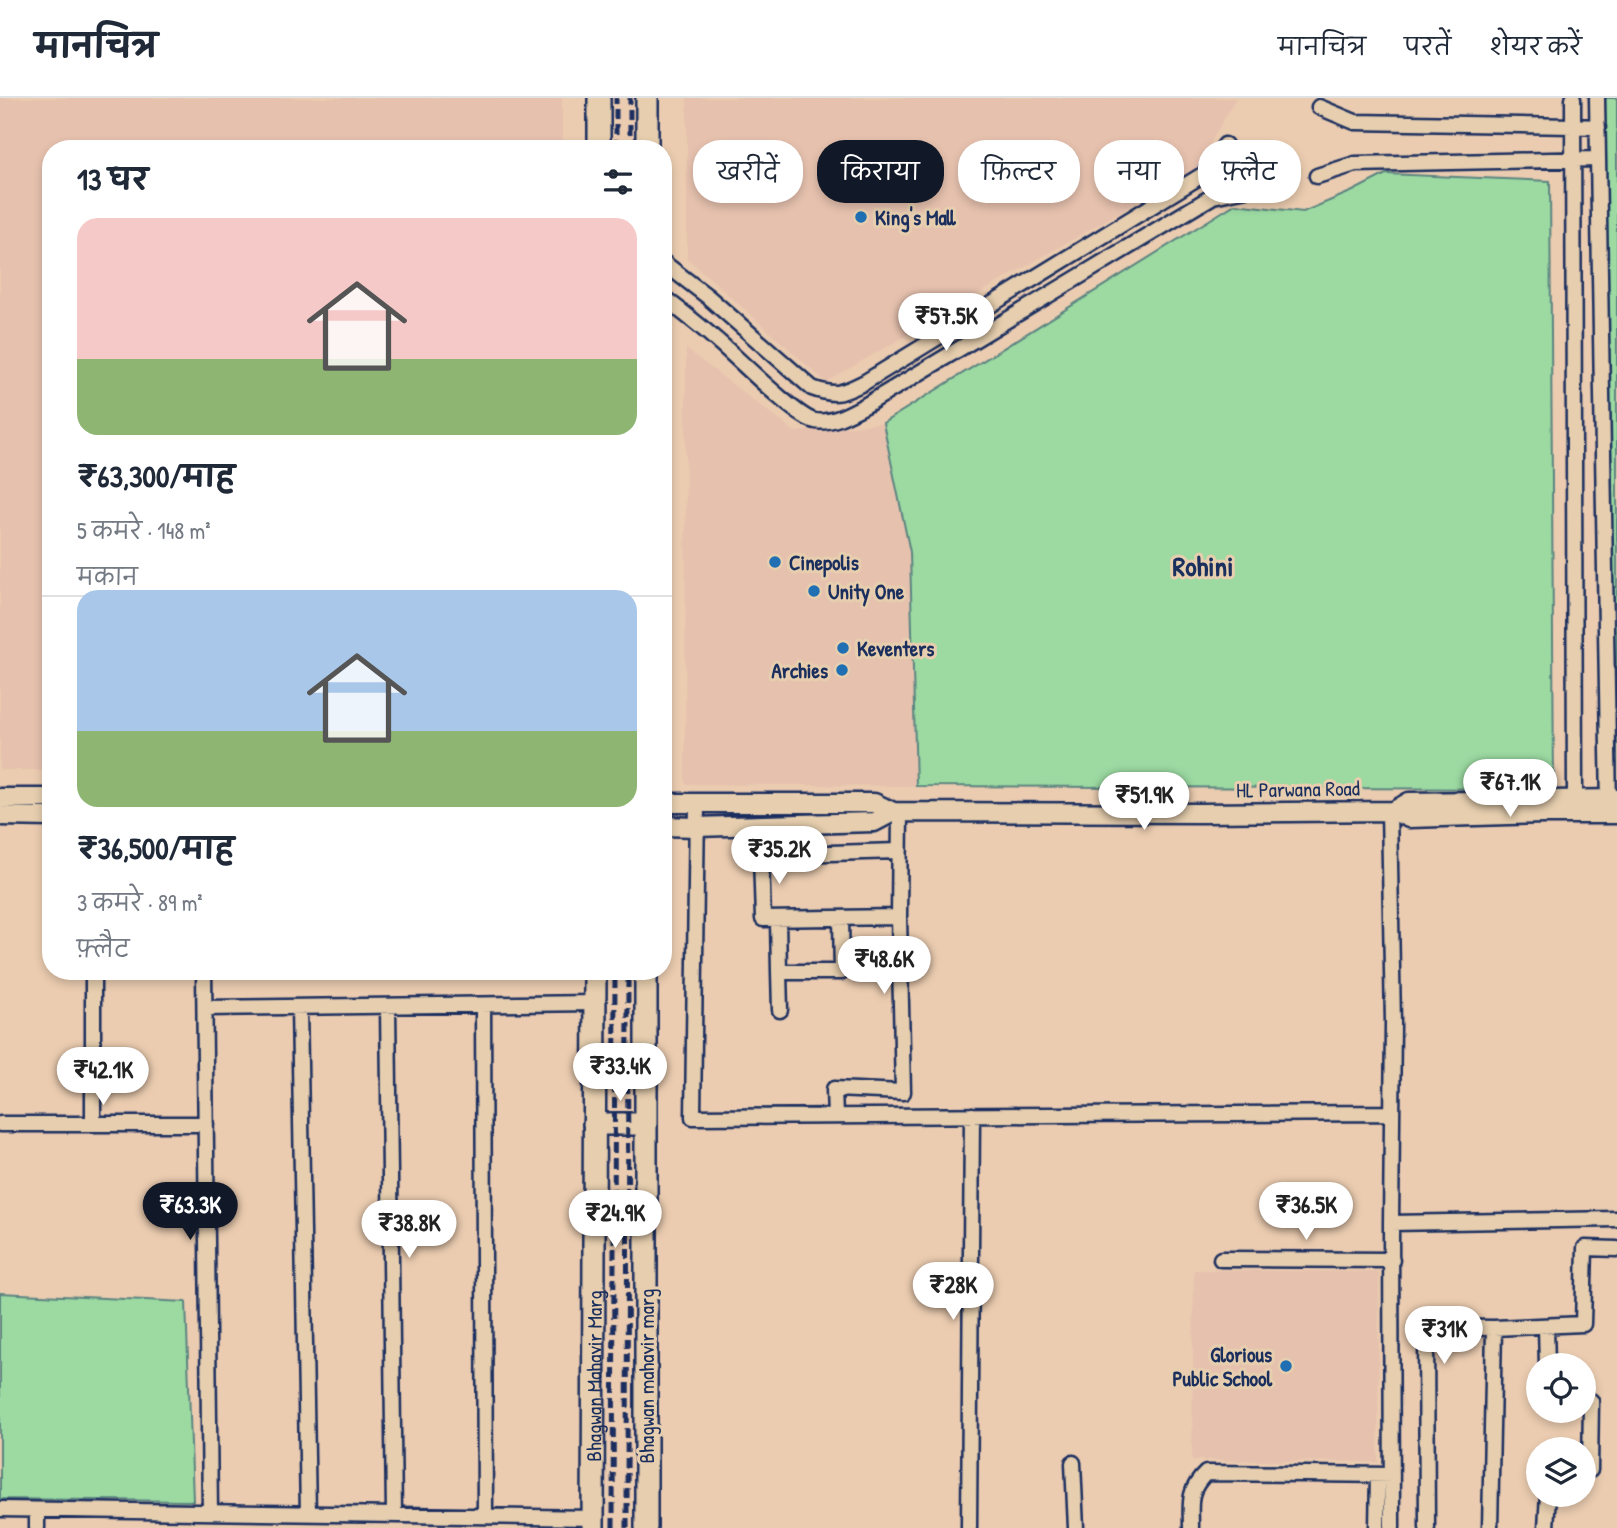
<!DOCTYPE html>
<html lang="hi">
<head>
<meta charset="utf-8">
<style>
	:root { --surface:#fff; --page:#f6f6f7; --text:#1f2937; --muted:#747a83; --line:#e0e1e3; --accent:#111827 }
	body { margin:0; font-family:"Patrick Hand","Playpen Sans Deva",sans-serif; background:var(--page); color:var(--text); height:100vh; display:flex; flex-direction:column; font-size:26px; white-space:nowrap }
	* { box-sizing:border-box; margin:0 }
	p { font-size:23px; color:var(--muted) }
	.icon { flex:none; width:38px; height:38px; fill:none; stroke:currentColor; stroke-width:2; stroke-linecap:round; stroke-linejoin:round }
	.map { position:relative; flex:1; overflow:hidden }
	.details { position:absolute; left:42px; top:42px; width:630px; height:840px; display:flex; flex-direction:column; background:var(--surface); border-radius:28px; box-shadow:0 4px 10px #0003 }
	.details>* { flex:none }
	.top-card { position:absolute; left:693px; top:42px; width:665px; height:63px; display:flex; gap:14px }
	.buttons { position:absolute; left:1526px; top:1255px; display:grid; gap:14px }
	.buttons a { display:grid; place-items:center; width:70px; height:70px; border-radius:50%; background:var(--surface); box-shadow:0 4px 10px #0003; font-size:35px }
	.price { position:absolute; translate:-50% -60px; padding:0 16px; border-radius:24px; background:#fff; color:#222; font-size:23px; line-height:46px; filter:drop-shadow(0 2px 4px #0008) }
	.price::after { content:''; position:absolute; left:50%; top:42px; width:21px; height:16px; margin-left:-10px; background:inherit; clip-path:polygon(0 0,100% 0,50% 100%) }
	.price.current { background:var(--accent); color:#fff }
	ul { padding:0; list-style:none }
	li { display:grid; align-content:center; gap:14px; height:371px; padding:0 35px }
	li+li { border-top:2px solid var(--line) }
	li span { display:grid; place-items:center; height:217px; border-radius:21px; color:#555 }
	li>.icon { margin-inline-start:auto }
	span .icon { width:126px; height:126px; fill:#fffc; stroke-width:1 }
	li b { font-size:30px }
	h2 { display:flex; justify-content:space-between; align-items:center; height:84px; padding:0 35px; font-size:30px }
	.pill { padding:0 24px; border-radius:28px; background:var(--surface); box-shadow:0 4px 10px #0003; font-size:24px; line-height:63px }
	.pill.current { background:var(--accent); color:#fff }
	header { display:flex; align-items:center; gap:42px; box-sizing:border-box; height:98px; padding:0 35px; background:var(--surface); border-bottom:2px solid var(--line) }
	header strong { font-size:33px }
	nav { display:flex; gap:38px; margin-inline-start:auto; font-size:24px }
	.map>svg:first-child { display:block }
	.built { fill:#e6c1ae }
	.green { fill:#9cdaa2; stroke:#5c8480; stroke-width:2 }
	.lines { fill:none; stroke-linecap:round; stroke-linejoin:round }
	.minor-casing { stroke:#1b2f5e; stroke-width:19 }
	.tertiary-casing { stroke:#1b2f5e; stroke-width:23 }
	.secondary-casing { stroke:#1b2f5e; stroke-width:26 }
	.minor { stroke:#e6ceae; stroke-width:14 }
	.tertiary { stroke:#e6ceae; stroke-width:18 }
	.secondary { stroke:#e6ceae; stroke-width:21 }
	.rail { stroke:#1b2f5e; stroke-width:5; stroke-dasharray:10 5; stroke-linecap:butt }
	.poi-dot { fill:#1f6fb2; stroke:#e6ceae; stroke-width:2.5 }
	.labels { text-anchor:middle; dominant-baseline:central; stroke-width:6; stroke-linejoin:round; paint-order:stroke }
	.poi-label { font-size:21px; font-weight:bold; fill:#1b2f5e; stroke:#e6ceae; text-anchor:start }
	.street-label { font-size:21px; fill:#1b2f5e; stroke:#e6ceae }
	.district-label { font-size:28px; font-weight:bold; fill:#1b2f5e; stroke:#e6ceae }
</style>
</head>
<body>
<header>
<strong>मानचित्र</strong>
<nav><a>मानचित्र</a><a>परतें</a><a>शेयर करें</a></nav>
</header>
<div class="map">
<svg width="1617" height="1430" viewBox="0 0 1617 1430">
	<rect width="100%" height="100%" fill="#ebccb0"/>
	<filter id="ink" filterUnits="userSpaceOnUse"><feTurbulence type="fractalNoise" baseFrequency=".0143" numOctaves="2"/><feDisplacementMap in="SourceGraphic" scale="14" xChannelSelector="R" yChannelSelector="G"/><feConvolveMatrix kernelMatrix="1 2 1 2 8 2 1 2 1" color-interpolation-filters="sRGB"/></filter>
	<g filter="url(#ink)">
		<!-- built -->
		<path class="built" d="M0,0h562v51h-511v621h-51z
			M687,0h549l-40,70 -370,214 -139,-124z
			M686,251l109,83 88,-9 27,129 6,234 -231,-2z
			M1194,1172l185,2 -1,190 -186,-2z"/>
		<!-- green -->
		<path class="green" d="M1601,0h16v679l-13,-1z
			M1386,76l164,7 4,608 -638,-3 -6,-234 -27,-129 352,-219 68,8 50,-21z
			M0,1195l186,9 7,199 -193,-2z"/>
		<g class="lines">
			<defs>
				<path id="minor" d="M1573,0l2,701 1,11
					M1597,0l12,709
					M1319,9l36,15 218,4 25,1
					M1317,78l38,-12 243,-5
					M664,165l43,33 105,92c24,9 31,5 53,-6l339,-208 21,-29
					M663,199c17,13 35,27 51,41 20,16 81,79 101,83 18,3 35,-8 51,-16l347,-209 38,-8
					M697,706l-4,313 699,-4
					M1389,713l4,212 -2,200 1,305
					M899,753l-138,4 2,64 136,-2
					M778,821l1,53
					M204,873l6,541
					M483,907l2,511
					M388,908l6,509
					M299,909l9,507
					M205,910l390,-5
					M780,912l-1,-38h63l-1,-54
					M835,1018l-1,-27 69,3 -4,-175 1,-105
					M0,1026h206
					M93,1026v-153
					M1391,1125l226,-4
					M1221,1161l171,1
					M1546,1229l1,38
					M1584,1304l7,-1 -1,69h-6
					M1073,1365l3,65
					M0,1411l593,9
					M37,1430v-18
					M969,1430l3,-413
					M1191,1430c0,-24 -4,-37 15,-55l186,2
					M1377,1430l1,-53
					M1427,1430l-1,-201 68,1 89,-4 2,-76 32,1
					M1490,1430l4,-200
					M1546,1430l2,-34"/>
				<path id="tertiary" d="M0,700h51
					M663,705h211l19,9 308,1 193,-2 15,7 134,-4h74
					M1394,713l15,-9 208,-3
					M0,718l51,1
					M663,728l33,1 178,-5 19,-10"/>
				<g id="secondary">
					<path d="M599,51v-51"/>
					<path d="M647,51v-51"/>
					<path d="M646,873v557"/>
					<path d="M594,1026h51"/>
					<path id="s1" d="M593,1430l2,-557"/>
				</g>
			</defs>
			<!-- minor casing -->
			<use href="#minor" class="minor-casing"/>
			<!-- tertiary casing -->
			<use href="#tertiary" class="tertiary-casing"/>
			<!-- secondary casing -->
			<use href="#secondary" class="secondary-casing"/>
			<!-- minor -->
			<use href="#minor" class="minor"/>
			<!-- tertiary -->
			<use href="#tertiary" class="tertiary"/>
			<!-- secondary -->
			<use href="#secondary" class="secondary"/>
			<!-- rail -->
			<path class="rail" d="M616,51v-51
				M630,51v-51
				M613,1430l2,-557
				M627,1430l1,-557"/>
		</g>
	</g>
	<!-- markers -->
	<g class="poi-dot">
		<circle cx="861" cy="119" r="7"/>
		<circle cx="775" cy="464" r="7"/>
		<circle cx="814" cy="493" r="7"/>
		<circle cx="843" cy="550" r="7"/>
		<circle cx="842" cy="572" r="7"/>
		<circle cx="1286" cy="1268" r="7"/>
	</g>
	<g class="labels">
		<!-- poi labels -->
		<g class="poi-label">
			<text x="875" y="119">King's Mall</text>
			<text x="789" y="464">Cinepolis</text>
			<text x="828" y="493">Unity One</text>
			<text x="857" y="550">Keventers</text>
			<text x="828" y="572" text-anchor="end">Archies</text>
			<text x="1272" y="1256" text-anchor="end">Glorious<tspan x="1272" dy="24">Public School</tspan></text>
		</g>
		<!-- street labels -->
		<g class="street-label">
			<text transform="translate(1298 691) rotate(-1)">HL Parwana Road</text>
			<text stroke="none"><textPath href="#s1" startOffset="152">Bhagwan Mahavir Marg</textPath></text>
			<text transform="translate(646 1278) rotate(-90)">Bhagwan mahavir marg</text>
		</g>
		<!-- district labels -->
		<g class="district-label">
			<text x="1203" y="468">Rohini</text>
		</g>
	</g>
</svg>
<div class="buttons">
<a><svg class="icon" aria-label="locate" viewBox="0 0 24 24"><circle cx="12" cy="12" r="6"/><path d="M12 2v4M12 18v4M2 12h4M18 12h4"/></svg></a>
<a><svg class="icon" aria-label="layers" viewBox="0 0 24 24"><path d="M12 4l9 5-9 5-9-5zM3 14l9 5 9-5"/></svg></a>
</div>
<b class="price" style="left:946px;top:255px">₹57.5K</b>
<b class="price" style="left:1510px;top:721px">₹67.1K</b>
<b class="price" style="left:1144px;top:734px">₹51.9K</b>
<b class="price" style="left:779px;top:788px">₹35.2K</b>
<b class="price" style="left:884px;top:898px">₹48.6K</b>
<b class="price" style="left:620px;top:1005px">₹33.4K</b>
<b class="price" style="left:103px;top:1009px">₹42.1K</b>
<b class="price current" style="left:190px;top:1144px">₹63.3K</b>
<b class="price" style="left:1306px;top:1144px">₹36.5K</b>
<b class="price" style="left:615px;top:1152px">₹24.9K</b>
<b class="price" style="left:409px;top:1162px">₹38.8K</b>
<b class="price" style="left:953px;top:1224px">₹28K</b>
<b class="price" style="left:1444px;top:1268px">₹31K</b>
<div class="top-card">
<a class="pill">खरीदें</a>
<a class="pill current">किराया</a>
<a class="pill">फ़िल्टर</a>
<a class="pill">नया</a>
<a class="pill">फ़्लैट</a>
</div>
<section class="details">
<h2>13 घर<svg class="icon" aria-label="filters" viewBox="0 0 24 24"><path d="M4 7h16M4 17h16"/><circle cx="9" cy="7" r="2"/><circle cx="15" cy="17" r="2"/></svg></h2>
<ul>
<li><span style="background:linear-gradient(#f6c9c9 65%,#8fb573 0)"><svg class="icon" aria-label="home" viewBox="0 0 24 24"><path d="M3 11l9-7 9 7M6 9v11h12V9"/></svg></span><div><b>₹63,300/माह</b><p>5 कमरे · 148 m²</p><p>मकान</p></div></li>
<li><span style="background:linear-gradient(#a9c7e8 65%,#8fb573 0)"><svg class="icon" aria-label="home" viewBox="0 0 24 24"><path d="M3 11l9-7 9 7M6 9v11h12V9"/></svg></span><div><b>₹36,500/माह</b><p>3 कमरे · 89 m²</p><p>फ़्लैट</p></div></li>
</ul>
</section>
</div>
</body>
</html>
